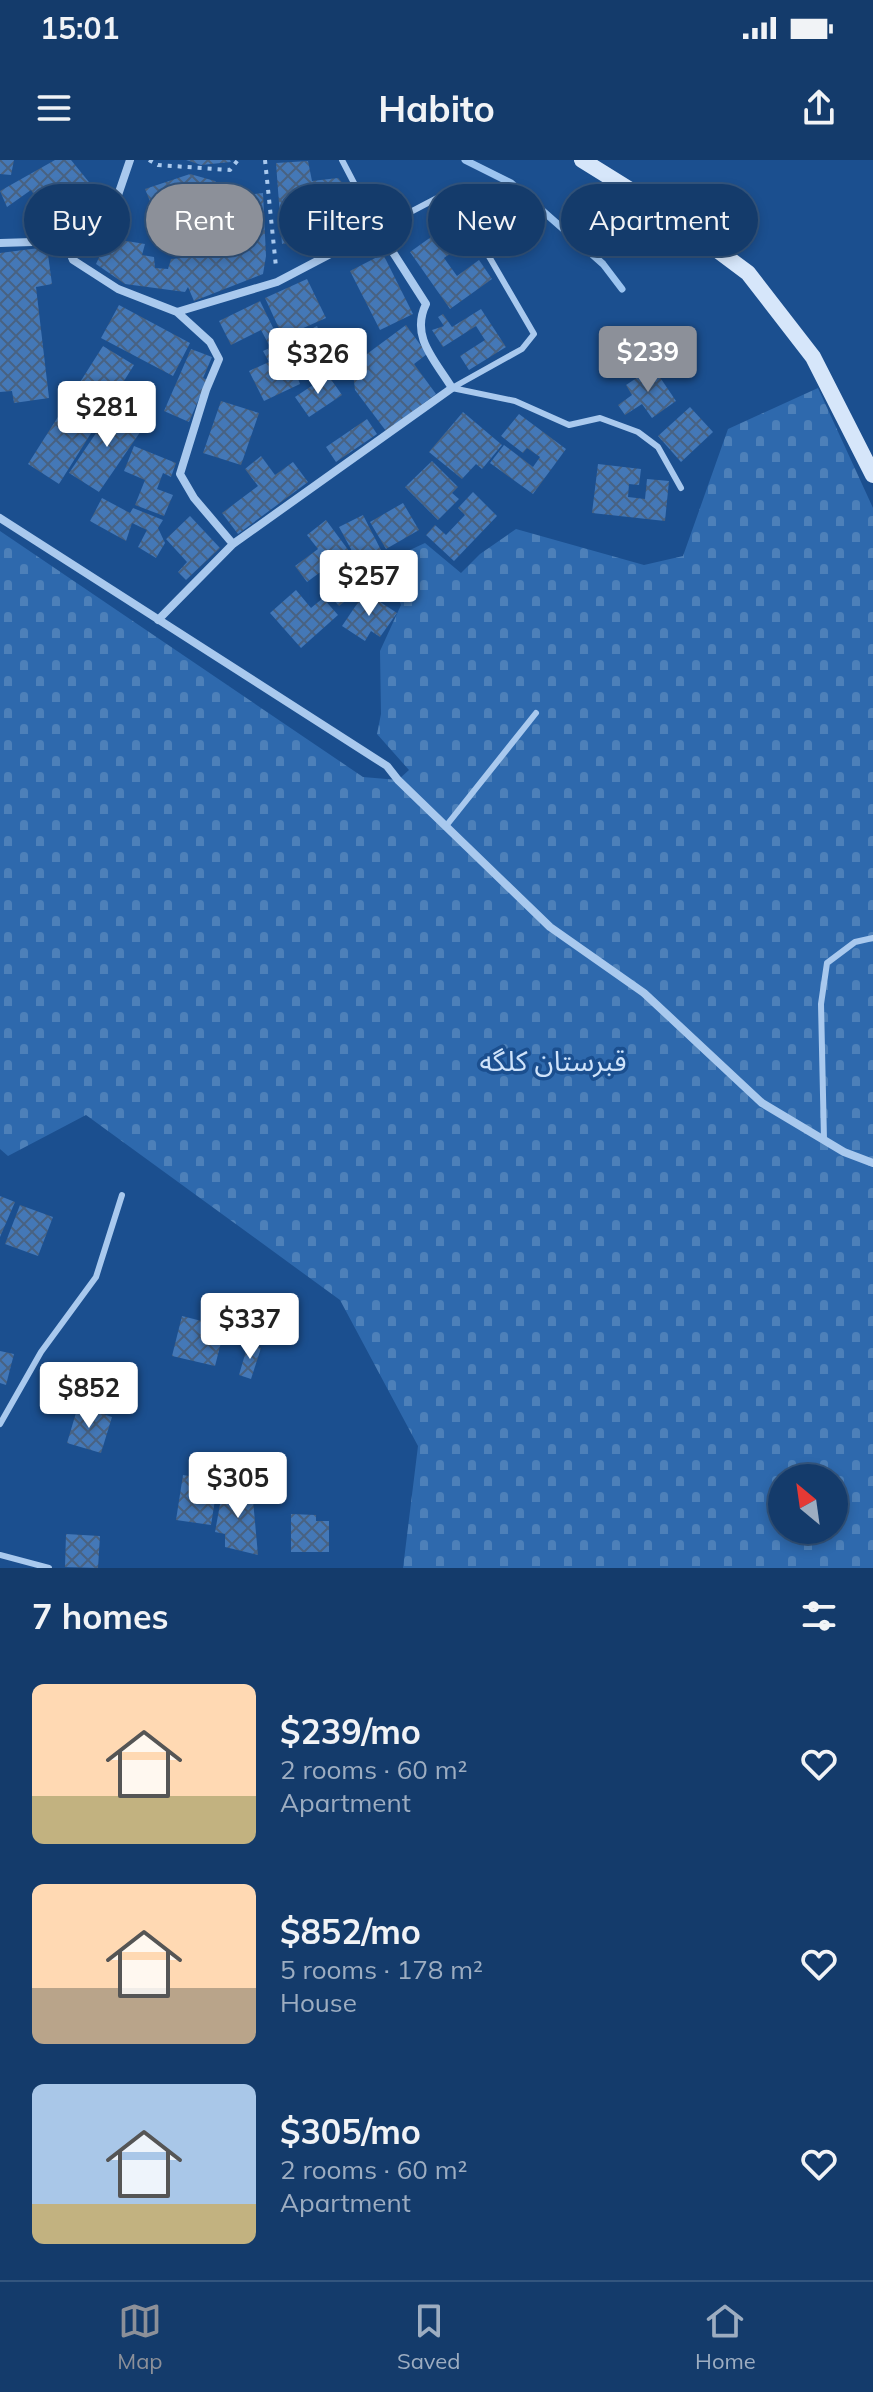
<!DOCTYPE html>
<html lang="en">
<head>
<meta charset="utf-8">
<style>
	:root { --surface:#143b6b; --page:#1d4271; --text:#f1f3f6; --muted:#9dadc1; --line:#33557e; --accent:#8c9099 }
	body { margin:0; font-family:Mulish,"Noto Sans Arabic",sans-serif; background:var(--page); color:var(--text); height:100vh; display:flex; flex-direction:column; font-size:30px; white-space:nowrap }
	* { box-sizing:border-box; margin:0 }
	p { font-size:26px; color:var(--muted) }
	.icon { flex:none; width:44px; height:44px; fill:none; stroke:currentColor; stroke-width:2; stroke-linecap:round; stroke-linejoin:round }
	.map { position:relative; height:1408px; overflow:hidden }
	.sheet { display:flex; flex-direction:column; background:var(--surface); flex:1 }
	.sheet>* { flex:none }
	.guide { position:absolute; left:24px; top:24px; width:826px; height:72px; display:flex; gap:16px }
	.needle { width:52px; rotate:331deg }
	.fabs { position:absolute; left:768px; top:1304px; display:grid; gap:16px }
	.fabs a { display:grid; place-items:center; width:80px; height:80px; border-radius:50%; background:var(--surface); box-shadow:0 4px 12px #0003,0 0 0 2px var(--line); font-size:40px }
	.price { position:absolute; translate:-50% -68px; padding:0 18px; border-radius:8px; background:#fff; color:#222; font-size:26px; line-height:52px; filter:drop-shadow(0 2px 4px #0008) }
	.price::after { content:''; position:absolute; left:50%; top:48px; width:24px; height:18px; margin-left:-12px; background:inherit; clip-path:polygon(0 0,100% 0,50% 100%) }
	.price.current { background:var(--accent); color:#fff }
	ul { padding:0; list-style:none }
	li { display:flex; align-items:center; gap:24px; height:200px; padding:0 32px }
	li span { display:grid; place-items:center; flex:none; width:224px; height:160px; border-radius:12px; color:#555 }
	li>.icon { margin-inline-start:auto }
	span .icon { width:96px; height:96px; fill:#fffc; stroke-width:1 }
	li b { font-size:34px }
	h2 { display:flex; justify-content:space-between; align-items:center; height:96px; padding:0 32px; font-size:34px }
	.tag { padding:0 28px; border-radius:36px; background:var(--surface); box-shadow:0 4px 12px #0003,0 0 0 2px var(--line); font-size:28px; line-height:72px }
	.tag.current { background:var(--accent); color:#fff }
	.status { display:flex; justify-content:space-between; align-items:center; height:56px; padding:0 40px; background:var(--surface); direction:ltr }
	.status svg { height:22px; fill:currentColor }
	header { display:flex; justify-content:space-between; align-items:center; height:104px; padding:0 32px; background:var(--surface); font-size:36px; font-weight:700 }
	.tab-bar { display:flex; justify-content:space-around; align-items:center; height:112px; border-top:2px solid var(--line); background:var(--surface); font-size:22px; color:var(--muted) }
	.tab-bar a { display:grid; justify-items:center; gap:4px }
	.tab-bar .current { color:var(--accent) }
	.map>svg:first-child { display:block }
	.cemetery { fill:url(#cemetery-stones); fill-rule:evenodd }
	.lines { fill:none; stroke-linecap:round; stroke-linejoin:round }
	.stream { stroke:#9cc4f0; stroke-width:7 }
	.building { fill:url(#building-cross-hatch) }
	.path { stroke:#a9c9ee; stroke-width:4; stroke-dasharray:4 6; stroke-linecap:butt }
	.lane { stroke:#a9c9ee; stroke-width:6 }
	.street { stroke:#a9c9ee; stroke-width:8 }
	.secondary { stroke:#d6e6fa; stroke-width:16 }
	.labels { text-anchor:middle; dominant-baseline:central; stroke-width:7; stroke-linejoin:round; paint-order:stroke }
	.park-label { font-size:28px; fill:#cfe3fa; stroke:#1b4f8f }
</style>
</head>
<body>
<div class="status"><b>15:01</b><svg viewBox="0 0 49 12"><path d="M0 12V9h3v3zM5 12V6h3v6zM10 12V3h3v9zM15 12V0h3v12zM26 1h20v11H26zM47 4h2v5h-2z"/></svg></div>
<header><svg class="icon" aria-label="menu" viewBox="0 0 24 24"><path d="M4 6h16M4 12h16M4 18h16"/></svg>Habito<svg class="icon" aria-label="share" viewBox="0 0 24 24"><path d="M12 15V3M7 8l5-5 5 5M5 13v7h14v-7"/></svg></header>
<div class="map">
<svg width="873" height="1408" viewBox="0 0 873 1408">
	<defs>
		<pattern id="cemetery-stones" width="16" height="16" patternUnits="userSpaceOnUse" patternTransform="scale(2)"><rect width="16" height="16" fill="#2e69ad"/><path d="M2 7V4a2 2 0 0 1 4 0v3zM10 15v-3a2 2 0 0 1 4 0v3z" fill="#4d80b9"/></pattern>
		<pattern id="building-cross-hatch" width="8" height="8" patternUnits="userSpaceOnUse" patternTransform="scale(2)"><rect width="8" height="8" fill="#4478b7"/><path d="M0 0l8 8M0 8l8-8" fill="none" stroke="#486282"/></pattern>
	</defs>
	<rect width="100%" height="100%" fill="#1b4f8f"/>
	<!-- cemetery -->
	<path class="cemetery" d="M818,228l55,120v1060h-470l15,-122 -78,-146 -254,-185 -78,41 -8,-7v-618l363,246 35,3 11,-10 -32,-36 4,-20 -1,-63 21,-46 -17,-43 41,-19 36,30 19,-19 36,-25 128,36 39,-9 45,-127zM782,1318h52v52h-52z"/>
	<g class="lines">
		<!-- stream -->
		<path class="stream" d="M465,0l46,23 92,81 19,25"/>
	</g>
	<!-- building -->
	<path class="building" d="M0,0h14l-3,15 -11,-1z
		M55,0h16l22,27 -5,19 -10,-10 -19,13 5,20 -25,8 -10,-18 14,-10 -12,-19 -24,17 -7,-16z
		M186,0h44l1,2 -30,3z
		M308,1l4,20 26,-3 16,18 2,37 -74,11 -6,-81z
		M190,14l25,7 16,17 -33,34 5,7 -35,7 -23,-57z
		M263,33l3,63 -3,18 -69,27 -6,-14 -3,5 -60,-8 -29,-20 12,-26 37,6 -3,11 12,2 1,11 13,1 3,-10 40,-4v-10l22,-3 -1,-9 10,-2 -2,-23 4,-2 1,-11z
		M452,62l14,21 -22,15 13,18 22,-16 13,19 -42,30 -40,-57z
		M47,87l5,37 -16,3 13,111 -35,5 -2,-12 -12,1v-139z
		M383,94l30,60 -33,16 -30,-59z
		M307,119l19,39 -43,19 -18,-39z
		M260,141l19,39 -10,5 -8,-15 -30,15 -12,-24z
		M119,145l71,38 -17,33 -72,-38z
		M481,149l25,38 -37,23 -9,-14 25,-16 -9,-14 -33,21 -11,-17 12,-4 -6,-9 5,-3 9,13z
		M406,165l21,29 -13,10 22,30 -50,37 -31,-41 -3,-25z
		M317,166l15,33 -35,17 3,8 -36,17 -15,-30 20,-9 -6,-11z
		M103,186l31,19 -75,119 -31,-20z
		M191,189l21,8 -9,21 4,2 -18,42 -25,-11z
		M653,207l23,34 -24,17 -10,-14 -17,11 -7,-10 14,-10 -6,-10z
		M328,215l14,20 -33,22 -14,-20z
		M221,241l38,12 -18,52 -38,-12z
		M115,245l30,20 -46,67 -30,-19z
		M690,247l23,25 -32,30 -23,-26z
		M463,252l39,33 -20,24 -6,-5 -14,15 -33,-27z
		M519,254l47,35 -33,45 -43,-31 14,-18 29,22 7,-10 -13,-9 -4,5 -22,-17z
		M367,259l10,15 -41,28 -10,-15z
		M134,286l42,17 -5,14 -8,-4 -6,16 16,6 -9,21 -29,-11 10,-25 -21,-9z
		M261,296l14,19 18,-13 15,20 -70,52 -16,-21 36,-27 -13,-17z
		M432,301l26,26 -6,6 7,6 -21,21 -33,-33z
		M598,304l43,5 -2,16 -10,-1 -1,13 17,2 2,-20 22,2 -4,40 -73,-8z
		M473,332l24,24 -43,45 -28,-26 9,-10 11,10 19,-20 -7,-7z
		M102,338l28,15 3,-5 30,12 -5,8 7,15 -9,15 -18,-11 9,-17 -15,-7 -6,18 -36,-20z
		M403,343l16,27 -33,19 -16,-27z
		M363,355l19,37 -23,12 -20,-37z
		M190,356l30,32 -34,32 -8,-8 9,-10 -21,-23z
		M326,360l23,31 -42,31 -12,-16 23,-17 -11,-14z
		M349,399l14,16 -18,17 5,5 -11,9 -19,-22z
		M296,430l15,18 12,-10 15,17 -37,33 -31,-35z
		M365,432l32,21 -17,24 -9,-6 -6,10 -23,-15z
		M0,1036l15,6 -15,35z
		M20,1045l33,12 -15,39 -33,-12z
		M254,1146l17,5 -5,17 -17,-5z
		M182,1156l43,11 -10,39 -43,-10z
		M248,1184l13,4 -10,31 -12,-4z
		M0,1191l14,3 -8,31 -6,-2z
		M78,1246l34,11 -11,36 -34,-10z
		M183,1315l35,6 -7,44 -35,-5z
		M223,1328l29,1 6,66 -33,-8v-13l-10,-2z
		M291,1354l25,1v6h13v31h-38z
		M66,1374l34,2 -2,32 -33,-1z"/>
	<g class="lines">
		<!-- path -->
		<path class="path" d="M149,0l9,5 72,5 8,-10
			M265,0l11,107"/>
		<!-- lane -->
		<path class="lane" d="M342,0l36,69 63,-33 21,14 72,124 -12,15 -70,39 63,13 54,24 31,-7 38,14 20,15 23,41
			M446,666l90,-113
			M824,980l-3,-136 6,-41 28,-21 18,-4
			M0,1264l41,-72 55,-75 26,-82
			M0,1395l49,13"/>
		<!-- street -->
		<path class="street" d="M65,81l8,19 45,29 59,23 100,-30 101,-53 48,75c-16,33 9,56 26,84l-219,156 -75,76
			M0,83l65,-2 18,-18 34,-25 13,-38
			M177,152l33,30 9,17 -13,31 -26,84 14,24 39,46
			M0,358l387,248 11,14 152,147 94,66 118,110 82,49 29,11"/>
		<!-- secondary -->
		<path class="secondary" d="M582,0l87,54 79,59 65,84 60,118"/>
	</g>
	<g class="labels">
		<!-- park labels -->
		<g class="park-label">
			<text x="553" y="900">قبرستان کلگه</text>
		</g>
	</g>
</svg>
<div class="fabs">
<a><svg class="needle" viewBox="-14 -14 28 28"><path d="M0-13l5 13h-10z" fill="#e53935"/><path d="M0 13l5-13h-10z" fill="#9dadc1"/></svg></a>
</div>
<b class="price current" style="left:648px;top:234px">$239</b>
<b class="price" style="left:318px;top:236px">$326</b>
<b class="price" style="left:107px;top:289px">$281</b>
<b class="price" style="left:369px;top:458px">$257</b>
<b class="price" style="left:250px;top:1201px">$337</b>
<b class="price" style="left:89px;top:1270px">$852</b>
<b class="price" style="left:238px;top:1360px">$305</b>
<div class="guide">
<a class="tag">Buy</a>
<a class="tag current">Rent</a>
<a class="tag">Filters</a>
<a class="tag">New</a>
<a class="tag">Apartment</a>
</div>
</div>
<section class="sheet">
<h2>7 homes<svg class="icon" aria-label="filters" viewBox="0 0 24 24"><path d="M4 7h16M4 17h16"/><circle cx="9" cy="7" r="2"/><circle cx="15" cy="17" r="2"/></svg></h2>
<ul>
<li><span style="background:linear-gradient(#ffd9b3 70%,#c2b280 0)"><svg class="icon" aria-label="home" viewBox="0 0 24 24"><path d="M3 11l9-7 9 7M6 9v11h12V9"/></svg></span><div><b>$239/mo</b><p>2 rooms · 60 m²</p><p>Apartment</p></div><svg class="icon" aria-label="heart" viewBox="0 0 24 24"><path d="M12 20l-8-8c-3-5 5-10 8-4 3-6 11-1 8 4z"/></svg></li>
<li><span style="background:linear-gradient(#ffd9b3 65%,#b9a48a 0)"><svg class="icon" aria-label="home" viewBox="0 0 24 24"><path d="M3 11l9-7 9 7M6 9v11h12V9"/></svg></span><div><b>$852/mo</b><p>5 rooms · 178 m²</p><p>House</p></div><svg class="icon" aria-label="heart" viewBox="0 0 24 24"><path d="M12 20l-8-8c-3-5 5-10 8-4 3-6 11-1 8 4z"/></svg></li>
<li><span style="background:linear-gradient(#a9c7e8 75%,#c2b280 0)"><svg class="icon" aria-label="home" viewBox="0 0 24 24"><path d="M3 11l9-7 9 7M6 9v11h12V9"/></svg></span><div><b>$305/mo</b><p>2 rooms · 60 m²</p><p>Apartment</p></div><svg class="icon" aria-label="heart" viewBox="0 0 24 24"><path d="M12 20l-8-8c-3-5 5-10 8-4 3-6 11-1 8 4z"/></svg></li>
</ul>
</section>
<nav class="tab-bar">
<a class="current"><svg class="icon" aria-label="map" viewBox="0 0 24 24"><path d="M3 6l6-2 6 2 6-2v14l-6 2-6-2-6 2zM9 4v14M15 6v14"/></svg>Map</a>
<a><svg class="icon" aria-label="saved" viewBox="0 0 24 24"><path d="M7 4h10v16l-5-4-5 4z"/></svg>Saved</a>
<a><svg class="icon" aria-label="home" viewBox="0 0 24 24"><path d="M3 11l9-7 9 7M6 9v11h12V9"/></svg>Home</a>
</nav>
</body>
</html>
